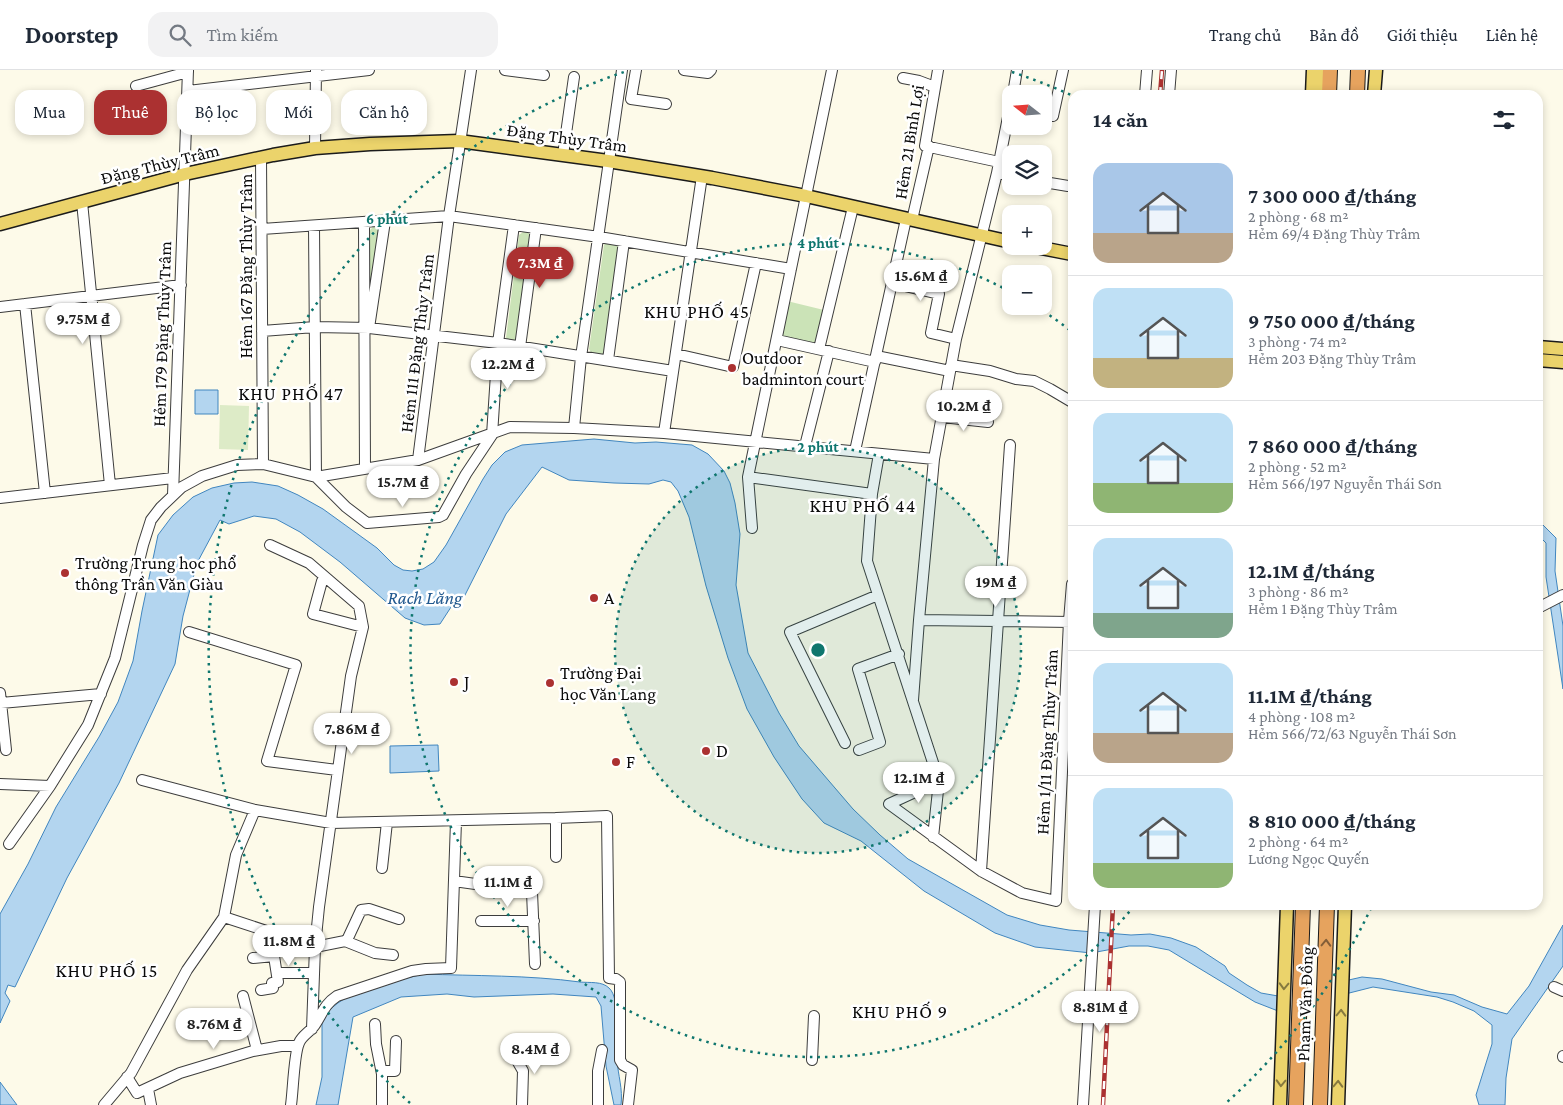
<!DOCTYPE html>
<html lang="vi">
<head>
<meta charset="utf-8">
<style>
	:root { --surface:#fff; --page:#f2f2f3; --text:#1f2937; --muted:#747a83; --line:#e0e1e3; --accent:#ab3131 }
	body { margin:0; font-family:"Crimson Pro",serif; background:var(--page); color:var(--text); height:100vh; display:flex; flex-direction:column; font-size:19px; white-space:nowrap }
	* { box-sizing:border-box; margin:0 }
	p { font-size:16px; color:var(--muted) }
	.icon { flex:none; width:28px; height:28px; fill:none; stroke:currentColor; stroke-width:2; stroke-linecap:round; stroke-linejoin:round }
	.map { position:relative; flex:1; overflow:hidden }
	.panel { position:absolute; left:1068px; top:20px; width:475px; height:820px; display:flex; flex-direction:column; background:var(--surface); border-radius:15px; box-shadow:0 2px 8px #0003 }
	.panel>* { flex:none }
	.top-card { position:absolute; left:15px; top:20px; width:475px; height:45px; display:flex; gap:10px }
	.needle { width:32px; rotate:287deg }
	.buttons { position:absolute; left:1002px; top:15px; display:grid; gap:10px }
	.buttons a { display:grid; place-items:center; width:50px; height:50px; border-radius:10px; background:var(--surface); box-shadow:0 2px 8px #0003; font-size:25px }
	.price { position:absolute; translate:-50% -42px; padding:0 11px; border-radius:18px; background:#fff; color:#222; font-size:16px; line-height:32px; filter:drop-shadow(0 1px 2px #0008) }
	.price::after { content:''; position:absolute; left:50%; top:30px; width:15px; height:11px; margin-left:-8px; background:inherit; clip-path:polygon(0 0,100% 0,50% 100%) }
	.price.on { background:var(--accent); color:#fff }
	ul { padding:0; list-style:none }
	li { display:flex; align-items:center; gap:15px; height:125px; padding:0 25px }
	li+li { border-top:1px solid var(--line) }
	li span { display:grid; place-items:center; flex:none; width:140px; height:100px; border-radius:15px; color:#555 }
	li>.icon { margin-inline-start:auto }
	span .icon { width:60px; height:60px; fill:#fffc; stroke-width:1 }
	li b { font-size:21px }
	h2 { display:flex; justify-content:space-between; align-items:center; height:60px; padding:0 25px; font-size:21px }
	.tag { padding:0 18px; border-radius:15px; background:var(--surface); box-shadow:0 2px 8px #0003; font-size:18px; line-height:45px }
	.tag.on { background:var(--accent); color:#fff }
	header { display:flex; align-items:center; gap:30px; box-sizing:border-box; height:70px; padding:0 25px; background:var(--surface); border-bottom:1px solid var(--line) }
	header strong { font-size:24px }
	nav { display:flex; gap:28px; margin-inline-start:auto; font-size:18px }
	.search { width:350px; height:45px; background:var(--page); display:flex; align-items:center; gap:12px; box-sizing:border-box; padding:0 18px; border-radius:15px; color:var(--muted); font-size:19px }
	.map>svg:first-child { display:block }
	.green { fill:#cbe3b7 }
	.pitch { fill:#ddebc7 }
	.water { fill:#b3d5ef; stroke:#4186bf }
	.pier { fill:#fdfae9 }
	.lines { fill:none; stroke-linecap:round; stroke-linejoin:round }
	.minor-casing { stroke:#3d3d3d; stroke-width:12 }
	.major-casing { stroke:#1b1b1b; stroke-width:15 }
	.highway-casing { stroke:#1b1b1b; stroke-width:16 }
	.minor { stroke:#fff; stroke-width:10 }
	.major { stroke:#ebd36b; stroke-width:12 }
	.highway { stroke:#e6a35e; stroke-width:14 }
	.rail-casing { stroke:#ab3131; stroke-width:4.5 }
	.rail { stroke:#fff; stroke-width:2.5; stroke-dasharray:8; stroke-linecap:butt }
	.oneway { stroke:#835e38 }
	.oneway2 { stroke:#86793f }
	.ring { fill:none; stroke:#0f766e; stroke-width:2.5; stroke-dasharray:2.5 5 }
	.poi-dot { fill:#ab3131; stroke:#fff; stroke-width:2 }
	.labels { text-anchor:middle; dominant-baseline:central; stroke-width:5; stroke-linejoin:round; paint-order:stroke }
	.street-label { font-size:18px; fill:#0a0a0a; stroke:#fff }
	.poi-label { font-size:18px; fill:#0a0a0a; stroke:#fff; text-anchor:start }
	.neighbourhood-label { font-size:19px; letter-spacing:1px; fill:#0a0a0a; stroke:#fff }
	.water-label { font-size:19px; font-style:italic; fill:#21588e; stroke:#fff }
	.centre { fill:#0f766e; stroke:#fff; stroke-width:2.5 }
	.ring-label { font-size:15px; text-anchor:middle; font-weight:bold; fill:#0f766e; stroke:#fff; stroke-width:5; stroke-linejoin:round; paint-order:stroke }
</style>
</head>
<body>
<header>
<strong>Doorstep</strong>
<div class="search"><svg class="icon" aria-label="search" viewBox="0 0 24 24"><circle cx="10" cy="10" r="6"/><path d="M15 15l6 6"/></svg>Tìm kiếm</div>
<nav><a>Trang chủ</a><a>Bản đồ</a><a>Giới thiệu</a><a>Liên hệ</a></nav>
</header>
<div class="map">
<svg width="1563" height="1035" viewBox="0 0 1563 1035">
	<rect width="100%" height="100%" fill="#fdfae9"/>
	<!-- green -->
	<path class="green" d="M374,156l4,1v4l-8,71h-2v-68l2,-4z
		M523,162h6l1,4 -13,104 -4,2 -4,-1 -3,-3 13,-103z
		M607,171l10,1 3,5 -15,106 -3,3 -10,-2 -3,-5 15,-104z
		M787,231l41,10 -10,38 -40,-10z"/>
	<!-- pitch -->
	<path class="pitch" d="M220,335l29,1 -1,44 -29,-1z"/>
	<!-- water -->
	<path class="water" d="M195,320h23v24h-23z
		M594,369l41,4 21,-1 36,3 16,9 16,17 6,12 5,20 5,31 -4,51 12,68 31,60 20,33 54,63 27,26 28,24 99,56 33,10 29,5 62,5 19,-1 21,4 25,9 29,19 4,7 18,12 14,8 17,3 84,-19 20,2 49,13 23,3 28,12 25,7 22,-28 34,-61v41l-51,73 -6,39 -1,27h-26l-3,-10 16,-51v-19l-18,-14 -21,-9 -16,-5 -64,-10 -95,24 -23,-9 -86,-52 -21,-4h-19l-38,7 -56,-6 -40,-14 -71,-42 -63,-50 -37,-18 -22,-24 -28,-42 -27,-48 -19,-51 -22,-72 -17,-69 -11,-26 -7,-9 -8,-2 -14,4 -35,-1 -45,-3 -27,-13 -36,47 -43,85 -10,5 -13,20 -16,1 -19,-7 -65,-56 -40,-30 -24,-13 -22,-3 -25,8 -9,-4 -23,43 -14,53 -8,48 -56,119 -52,95 -52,109 -7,-2 -3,8 5,8 -10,22v-109l28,-50 28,-57 43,-70 19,-35 15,-41 9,-50 16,-76 15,-20 20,-18 19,-9 22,-5 18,-1 26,4 20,9 25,14 54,39 17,17 9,5 9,1 11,-2 11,-7 12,-17 37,-66 9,-14 13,-13 17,-7z
		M1538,450l18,18 -1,33 8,55v63l-17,-112v-34l-8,-8z
		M438,675l1,26 -49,2v-27z
		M423,904c52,2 105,1 157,8 10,1 22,-1 29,6 12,10 7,56 8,72 1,15 6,29 4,45h-7l-8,-39 -5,-60 -5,-9 -43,-3 -79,3 -27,-3 -46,3 -48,20 -15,88h-22l6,-28v-54c10,-32 72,-41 101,-49z
		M0,1012l17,23h-17z"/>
	<!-- pier -->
	<path class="pier" d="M1346,907l-1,19 -66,17v-20z"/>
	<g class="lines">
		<defs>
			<path id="minor" d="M505,0l39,5
				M636,0l-5,29 35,5
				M684,0l24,3 3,-3
				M938,0l-13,76 74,16
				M903,8l16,3 16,6
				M136,16l52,-14
				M188,21l181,-21
				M1013,24l4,-24
				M1145,25l2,-25
				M1169,25l2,-25
				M1044,43l9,3 10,-46
				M315,78l1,-78
				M563,85l11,-78
				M261,87l2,307
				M997,103l14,2
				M1044,112l24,4
				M82,132l28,283
				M912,150l17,-74
				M364,152l1,247
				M314,156l2,251
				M262,159l187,-13 150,21 192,32
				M892,213l47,11 -8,39 25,6
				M25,234l20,189
				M0,237l181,-22
				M369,258l16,-107
				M262,261l53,-4 54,1 129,15 175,28
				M777,270l98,22
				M520,277l16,-119
				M819,279l34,-142
				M676,284l57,13 23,-104
				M876,286l74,15
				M608,290l16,-119
				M951,295l39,6 26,8 18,2 16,8 22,13
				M942,347l46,5
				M574,358l7,-71 41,-287
				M664,363l38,-257
				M492,365l6,-92 16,-118
				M805,376l24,-95
				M855,381l51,-232
				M418,390l31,-244 22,-146
				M316,407l30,30 21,16 72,-6 4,-2 23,-41 26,-39
				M748,407l124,17 -5,67 72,220 -6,56
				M872,424l7,-40
				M173,425l15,-425
				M0,428l173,-20
				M752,458l-4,-51 84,-407
				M270,475l39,18 50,43 4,21 -12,49 -32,231 -4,40 -3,82
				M322,511l-9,33 50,13
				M1538,538l25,-13
				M919,550l153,2
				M189,562l107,33 -29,96 70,9
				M0,623l6,57
				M913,630l6,-80 15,-161 22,-120 41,-166 14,-71
				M1,633l100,-9
				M845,673l-55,-111 88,-37
				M859,680l21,-8 -22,-73 41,-15
				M142,710l113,30 76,13 225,-5
				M939,711l-50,23 92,67 41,22 34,8 13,-280 3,-37
				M0,714l50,2 38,-61 27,-67 28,-113 8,-25 10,-13 21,-20 20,-11 35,-11 26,-1 53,13 102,-17 92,-33 64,1 90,5 270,26
				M9,774l41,-58
				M556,787v-39l51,-2 2,162 7,1 4,3v78l3,5 9,5 -4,35
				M382,798l5,-46
				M981,801l29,-426
				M454,811l78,11 3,72
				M224,847l91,30 30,-6 3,-3 13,-28 8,-1 30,10
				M481,851h53
				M345,871l30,12 18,2
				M253,888l21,-2 4,26 -6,1 1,5 -12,2
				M277,903h37
				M1554,917l9,4
				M243,926l14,54
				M375,954l1,20 6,30v31
				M513,978l2,9 8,14 -1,34
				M1563,986v1
				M812,990l2,-44
				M382,1001h13l1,-30
				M127,1007l10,16 43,-20 73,-22 28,-5h16
				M148,1019l3,16
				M104,1035l27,-32 56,-103 37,-53 12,-62 19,-45
				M291,1035c2,-13 3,-52 8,-62 3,-8 13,-12 17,-20 7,-11 9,-19 21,-27l75,-25 14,-2 25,-1 5,-147
				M598,1035v-34l4,-21
				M1083,1035l12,-200"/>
			<path id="major" d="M1321,0v25
				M1312,25l1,-25
				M1374,25l2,-25
				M0,154l185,-50 88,-19 42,-7 55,-4 89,-3 149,20 104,17 94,18 205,46
				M1031,176l41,8
				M1538,277l25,2
				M1538,290l25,2
				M1280,1035l7,-200
				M1338,1035l7,-200"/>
			<path id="highway" d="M1329,25l1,-25
				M1357,25l1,-25
				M1296,1035l7,-200
				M1320,1035l7,-200"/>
		</defs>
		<!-- minor casing -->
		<use href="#minor" class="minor-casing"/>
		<!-- major casing -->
		<use href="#major" class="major-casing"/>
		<!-- highway casing -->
		<use href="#highway" class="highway-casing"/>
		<!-- minor -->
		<use href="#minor" class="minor"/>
		<!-- major -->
		<use href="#major" class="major"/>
		<!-- highway -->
		<use href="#highway" class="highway"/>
		<defs>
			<path id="rail" d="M1160,25l2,-25
				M1103,1035l10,-200"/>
		</defs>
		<!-- rail casing -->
		<use href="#rail" class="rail-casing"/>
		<!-- rail -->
		<use href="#rail" class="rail"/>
	</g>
	<!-- one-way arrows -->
	<defs><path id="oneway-chevron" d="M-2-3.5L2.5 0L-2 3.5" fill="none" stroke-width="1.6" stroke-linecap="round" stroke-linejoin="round" transform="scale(1.25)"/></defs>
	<use class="oneway" href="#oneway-chevron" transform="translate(1326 873) rotate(-88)"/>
	<g class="oneway2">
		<use href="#oneway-chevron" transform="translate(1284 916) rotate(92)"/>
		<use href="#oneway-chevron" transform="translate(1341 943) rotate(-88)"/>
		<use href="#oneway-chevron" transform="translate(1281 1013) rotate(92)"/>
		<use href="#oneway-chevron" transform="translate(1338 1014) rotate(-88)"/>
	</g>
	<!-- distance rings -->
	<circle cx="818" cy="580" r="203" fill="#0f766e" fill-opacity=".12"/>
	<g class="ring">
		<circle cx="818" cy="580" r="203"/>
		<path d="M1134 836A407 407 0 1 1 1009 221M1037 237A407 407 0 0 1 1071 261"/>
		<path d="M1371 838A610 610 0 0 1 1226 1033M410 1033A610 610 0 0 1 624 2M1012 2A610 610 0 0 1 1071 25"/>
	</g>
	<!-- markers -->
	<g class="poi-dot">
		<circle cx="732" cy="298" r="5"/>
		<circle cx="65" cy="503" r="5"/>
		<circle cx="594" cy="528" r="5"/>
		<circle cx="454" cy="612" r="5"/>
		<circle cx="550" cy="613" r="5"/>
		<circle cx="706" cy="681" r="5"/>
		<circle cx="616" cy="692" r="5"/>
	</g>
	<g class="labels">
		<!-- street labels -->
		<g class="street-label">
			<text transform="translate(567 68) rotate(8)">Đặng Thùy Trâm</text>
			<text transform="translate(909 72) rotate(-81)">Hẻm 21 Bình Lợi</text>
			<text transform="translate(160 94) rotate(-14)">Đặng Thùy Trâm</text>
			<text transform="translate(246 196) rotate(-90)">Hẻm 167 Đặng Thùy Trâm</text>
			<text transform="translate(162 264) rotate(-88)">Hẻm 179 Đặng Thùy Trâm</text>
			<text transform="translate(417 273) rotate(-83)">Hẻm 111 Đặng Thùy Trâm</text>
			<text transform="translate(1047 672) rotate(-87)">Hẻm 1/11 Đặng Thùy Trâm</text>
			<text transform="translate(1305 934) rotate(-88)">Phạm Văn Đồng</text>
		</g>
		<!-- poi labels -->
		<g class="poi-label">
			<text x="742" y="288">Outdoor<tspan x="742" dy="21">badminton court</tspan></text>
			<text x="75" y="493">Trường Trung học phổ<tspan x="75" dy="21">thông Trần Văn Giàu</tspan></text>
			<text x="604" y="528">A</text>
			<text x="560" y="603">Trường Đại<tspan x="560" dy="21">học Văn Lang</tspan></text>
			<text x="464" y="612">J</text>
			<text x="716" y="681">D</text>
			<text x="626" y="692">F</text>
		</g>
		<!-- neighbourhood labels -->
		<g class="neighbourhood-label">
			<text x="697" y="241">KHU PHỐ 45</text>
			<text x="291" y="323">KHU PHỐ 47</text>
			<text x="863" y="435">KHU PHỐ 44</text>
			<text x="107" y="900">KHU PHỐ 15</text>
			<text x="900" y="941">KHU PHỐ 9</text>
		</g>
		<!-- water labels -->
		<g class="water-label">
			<text x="425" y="527">Rạch Lăng</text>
		</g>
	</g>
	<circle cx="818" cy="580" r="8" class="centre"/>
	<g class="ring-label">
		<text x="387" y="154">6 phút</text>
		<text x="818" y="178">4 phút</text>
		<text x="818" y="382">2 phút</text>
	</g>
</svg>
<div class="buttons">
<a><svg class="needle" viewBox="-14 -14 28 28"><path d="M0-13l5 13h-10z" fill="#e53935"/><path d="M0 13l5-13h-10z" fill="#747a83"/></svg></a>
<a><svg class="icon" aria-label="layers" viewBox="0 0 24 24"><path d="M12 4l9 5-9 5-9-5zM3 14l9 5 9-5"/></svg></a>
<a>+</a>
<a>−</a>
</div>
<b class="price on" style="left:540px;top:219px">7.3M ₫</b>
<b class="price" style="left:921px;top:232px">15.6M ₫</b>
<b class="price" style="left:83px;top:275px">9.75M ₫</b>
<b class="price" style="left:508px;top:320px">12.2M ₫</b>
<b class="price" style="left:964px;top:362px">10.2M ₫</b>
<b class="price" style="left:403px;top:438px">15.7M ₫</b>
<b class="price" style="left:996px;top:538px">19M ₫</b>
<b class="price" style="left:352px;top:685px">7.86M ₫</b>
<b class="price" style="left:919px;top:734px">12.1M ₫</b>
<b class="price" style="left:508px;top:838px">11.1M ₫</b>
<b class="price" style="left:289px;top:897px">11.8M ₫</b>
<b class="price" style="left:1100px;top:963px">8.81M ₫</b>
<b class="price" style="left:214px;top:980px">8.76M ₫</b>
<b class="price" style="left:535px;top:1005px">8.4M ₫</b>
<div class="top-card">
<a class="tag">Mua</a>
<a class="tag on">Thuê</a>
<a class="tag">Bộ lọc</a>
<a class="tag">Mới</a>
<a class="tag">Căn hộ</a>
</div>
<section class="panel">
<h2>14 căn<svg class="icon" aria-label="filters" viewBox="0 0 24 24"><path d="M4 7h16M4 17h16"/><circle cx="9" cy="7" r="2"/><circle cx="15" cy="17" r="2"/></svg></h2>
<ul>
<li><span style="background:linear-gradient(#a9c7e8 70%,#b9a48a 0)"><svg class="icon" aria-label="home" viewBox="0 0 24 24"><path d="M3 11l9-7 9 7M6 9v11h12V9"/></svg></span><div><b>7 300 000 ₫/tháng</b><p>2 phòng · 68 m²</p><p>Hẻm 69/4 Đặng Thùy Trâm</p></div></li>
<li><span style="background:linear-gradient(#bfe0f5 70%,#c2b280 0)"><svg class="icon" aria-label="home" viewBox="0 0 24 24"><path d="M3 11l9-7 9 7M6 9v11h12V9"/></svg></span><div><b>9 750 000 ₫/tháng</b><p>3 phòng · 74 m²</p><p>Hẻm 203 Đặng Thùy Trâm</p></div></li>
<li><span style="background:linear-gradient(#bfe0f5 70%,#8fb573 0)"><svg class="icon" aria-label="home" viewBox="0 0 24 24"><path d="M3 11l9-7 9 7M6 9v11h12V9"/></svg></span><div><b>7 860 000 ₫/tháng</b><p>2 phòng · 52 m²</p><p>Hẻm 566/197 Nguyễn Thái Sơn</p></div></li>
<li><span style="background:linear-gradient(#bfe0f5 75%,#7fa58c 0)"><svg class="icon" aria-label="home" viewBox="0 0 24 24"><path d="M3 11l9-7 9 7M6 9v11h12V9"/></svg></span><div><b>12.1M ₫/tháng</b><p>3 phòng · 86 m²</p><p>Hẻm 1 Đặng Thùy Trâm</p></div></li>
<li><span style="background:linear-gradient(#bfe0f5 70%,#b9a48a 0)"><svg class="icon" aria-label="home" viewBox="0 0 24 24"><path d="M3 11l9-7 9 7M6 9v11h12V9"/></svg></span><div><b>11.1M ₫/tháng</b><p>4 phòng · 108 m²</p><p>Hẻm 566/72/63 Nguyễn Thái Sơn</p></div></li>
<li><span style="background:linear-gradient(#bfe0f5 75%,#8fb573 0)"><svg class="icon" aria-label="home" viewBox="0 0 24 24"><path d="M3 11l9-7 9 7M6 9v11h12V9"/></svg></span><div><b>8 810 000 ₫/tháng</b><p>2 phòng · 64 m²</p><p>Lương Ngọc Quyến</p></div></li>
</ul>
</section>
</div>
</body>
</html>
